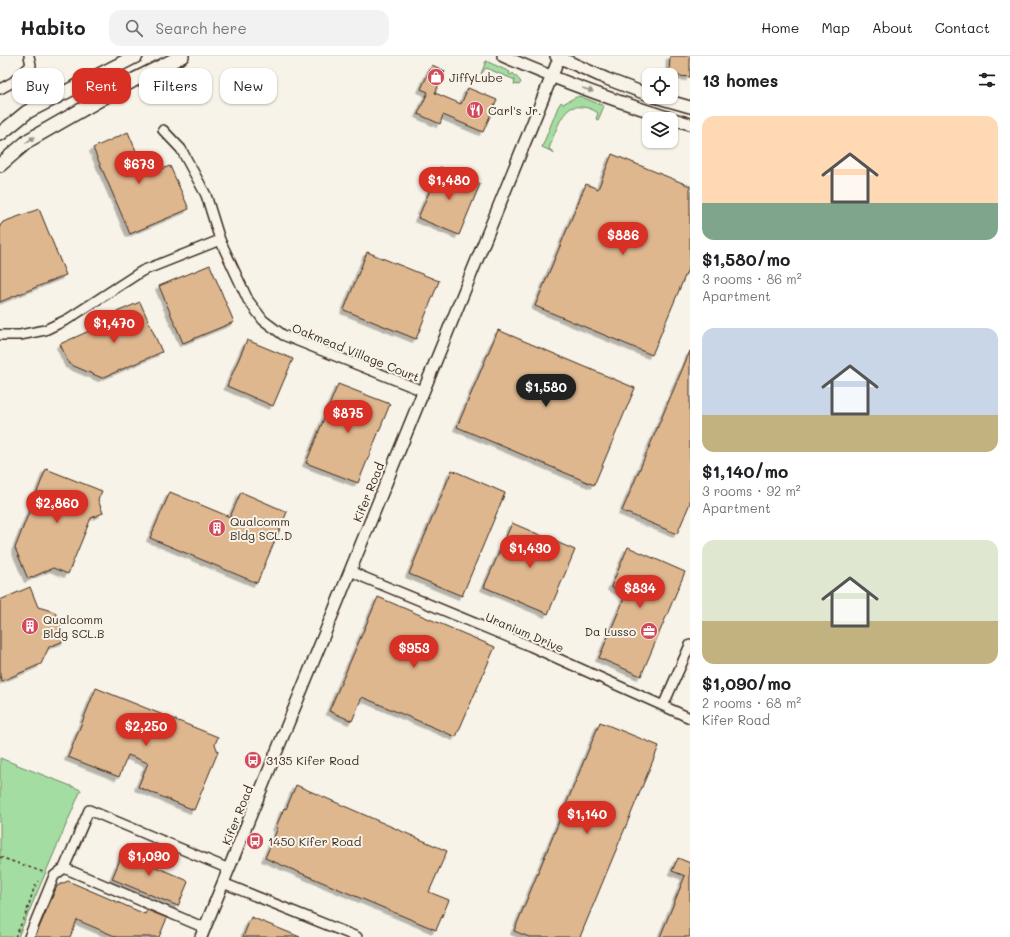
<!DOCTYPE html>
<html lang="en">
<head>
<meta charset="utf-8">
<style>
	:root { --surface:#fff; --page:#f2f2f2; --text:#202124; --muted:#757577; --line:#e0e0e0; --accent:#d93025 }
	body { margin:0; font-family:Mali,sans-serif; background:var(--page); color:var(--text); height:100vh; display:flex; flex-direction:column; font-size:15px; white-space:nowrap }
	* { box-sizing:border-box; margin:0 }
	p { font-size:13px; color:var(--muted) }
	.icon { flex:none; width:22px; height:22px; fill:none; stroke:currentColor; stroke-width:2; stroke-linecap:round; stroke-linejoin:round }
	.map { position:relative; flex:1; overflow:hidden }
	.sheet { display:flex; flex-direction:column; background:var(--surface); width:320px }
	.sheet>* { flex:none }
	.hud { position:absolute; left:12px; top:12px; width:380px; height:36px; display:flex; gap:8px }
	.controls { position:absolute; left:642px; top:12px; display:grid; gap:8px }
	.controls a { display:grid; place-items:center; width:36px; height:36px; border-radius:8px; background:var(--surface); box-shadow:0 1px 3px #0004; font-size:20px }
	.price { position:absolute; translate:-50% -34px; padding:0 9px; border-radius:14px; background:var(--accent); color:#fff; font-size:13px; line-height:26px; filter:drop-shadow(0 1px 2px #0008) }
	.price::after { content:''; position:absolute; left:50%; top:24px; width:12px; height:9px; margin-left:-6px; background:inherit; clip-path:polygon(0 0,100% 0,50% 100%) }
	.price.selected { background:#222; color:#fff }
	ul { padding:0; list-style:none }
	li { display:grid; align-content:center; gap:8px; height:212px; padding:0 12px }
	li span { display:grid; place-items:center; height:124px; border-radius:12px; color:#555 }
	li>.icon { margin-inline-start:auto }
	span .icon { width:72px; height:72px; fill:#fffc; stroke-width:1 }
	li b { font-size:17px }
	h2 { display:flex; justify-content:space-between; align-items:center; height:48px; padding:0 12px; font-size:17px }
	.tag { padding:0 14px; border-radius:12px; background:var(--surface); box-shadow:0 1px 3px #0004; font-size:14px; line-height:36px }
	.tag.selected { background:var(--accent); color:#fff }
	header { display:flex; align-items:center; gap:24px; box-sizing:border-box; height:56px; padding:0 20px; background:var(--surface); border-bottom:1px solid var(--line) }
	header strong { font-size:19px }
	nav { display:flex; gap:22px; margin-inline-start:auto; font-size:14px }
	.search { width:280px; height:36px; background:var(--page); display:flex; align-items:center; gap:10px; box-sizing:border-box; padding:0 14px; border-radius:12px; color:var(--muted); font-size:15px }
	main { display:flex; flex:1; min-height:0 }
	.map>svg:first-child { display:block }
	.green { fill:#a4dda2; stroke:#708460 }
	.building { fill:#deb78f; stroke:#3b2a1e; filter:url(#shadow) }
	.lines { fill:none; stroke-linecap:round; stroke-linejoin:round }
	.minor-casing { stroke:#3b2a1e; stroke-width:12 }
	.major-casing { stroke:#3b2a1e; stroke-width:14 }
	.highway-casing { stroke:#3b2a1e; stroke-width:16 }
	.path { stroke:#3b2a1e; stroke-width:1.5; stroke-dasharray:3 3; stroke-linecap:butt }
	.minor { stroke:#f7f3e8; stroke-width:9 }
	.major { stroke:#f7f3e8; stroke-width:11 }
	.highway { stroke:#f7f3e8; stroke-width:13 }
	.oneway { fill:#998e83 }
	.labels { text-anchor:middle; dominant-baseline:central; stroke-width:4; stroke-linejoin:round; paint-order:stroke }
	.poi-label { font-size:12px; fill:#3b2a1e; stroke:#f7f3e8; text-anchor:start }
	.street-label { font-size:12px; fill:#3b2a1e; stroke:#f7f3e8 }
</style>
</head>
<body>
<header>
<strong>Habito</strong>
<div class="search"><svg class="icon" aria-label="search" viewBox="0 0 24 24"><circle cx="10" cy="10" r="6"/><path d="M15 15l6 6"/></svg>Search here</div>
<nav><a>Home</a><a>Map</a><a>About</a><a>Contact</a></nav>
</header>
<main>
<div class="map">
<svg width="690" height="881" viewBox="0 0 690 881">
	<defs>
		<filter id="shadow"><feDropShadow dx="-3.5" dy="3.5" stdDeviation="0" flood-color="#0004"/></filter>
	</defs>
	<rect width="100%" height="100%" fill="#f7f3e8"/>
	<filter id="ink" filterUnits="userSpaceOnUse"><feTurbulence type="fractalNoise" baseFrequency=".025" numOctaves="2"/><feDisplacementMap in="SourceGraphic" scale="8" xChannelSelector="R" yChannelSelector="G"/><feConvolveMatrix kernelMatrix="1 2 1 2 8 2 1 2 1" color-interpolation-filters="sRGB"/></filter>
	<g filter="url(#ink)">
		<!-- green -->
		<path class="green" d="M486,5l24,11 -1,2 2,1 2,-2 8,9 -2,3 -5,-1 1,-4 -29,-12 -5,6z
			M579,40l25,10 -5,12 -1,2 -2,-1 2,-6c-4,-3 -9,-5 -15,-6 -3,0 -8,-1 -12,1 -11,6 -18,30 -22,41l6,4 -13,-6 16,-40 3,-5 2,2 9,-5z
			M0,702l81,32 -63,147h-18z"/>
		<!-- building -->
		<path class="building" d="M670,0h20v21l-21,-2z
			M432,9l13,6 -10,22 26,11 7,-16 29,12 -14,32 -40,-17 -3,9 -22,-10 10,-22 -7,-3z
			M128,76l14,33 12,-6 5,11 11,-4 19,43 -59,25 -37,-86z
			M612,98l78,32v78l-38,91 -117,-49 51,-122 12,5z
			M440,111l40,17 -21,51 -41,-17z
			M39,153l27,66 -66,27v-76l3,-4z
			M367,196l72,29 -23,58 -72,-29z
			M210,209l24,57 -51,21 -24,-57z
			M140,246l22,50 -60,26 -33,-14 -9,-20 47,-21 -2,-6z
			M498,274l137,58 -41,97 -137,-58z
			M247,284l46,19 -20,47 -46,-20z
			M690,295v152l-13,31 -55,-23z
			M338,328l52,20 -32,79 -52,-20z
			M46,413l56,22 -4,9 5,13 -12,5 -23,56 -15,-6 -25,11 -13,-31z
			M452,414l53,23 -43,103 -53,-22z
			M170,436l60,25 11,-25 46,20 -30,71 -107,-45z
			M512,467l63,27 -27,64 -64,-27z
			M628,491l57,25 -44,104 -42,-18 27,-64 -15,-7z
			M30,531l8,20 17,5 11,28 -17,7 -8,17 -39,17 -2,-5v-76z
			M378,541l117,50 -39,90 -94,-40 -10,24 -23,-10z
			M96,632l122,49 -3,7 3,8 -24,58 -56,-23 10,-24 -20,-8 -9,22 -51,-20z
			M600,666l59,24 -79,191h-51l-15,-6z
			M296,729l151,66 -18,41 20,8 -13,30 -171,-72 13,-30 -2,-1 8,-19 2,1z
			M126,789l29,13 -1,8 32,14 2,2 -10,24 -66,-27z
			M678,802l12,5v74h-30l25,-61 -13,-5z
			M68,825l77,33 2,-4 20,8 -8,19h-42l-40,-17 -7,17h-35l22,-51z
			M251,861l49,20h-57z"/>
		<g class="lines">
			<defs>
				<path id="minor" d="M0,33l13,-7 18,-17 -2,-9
					M163,74l18,19 25,46 14,45 28,60 15,20 20,15 140,56
					M0,279h20l25,-5 23,-11 74,-48 78,-31
					M351,515l12,6 167,69 160,72
					M663,650l27,-61
					M64,812l141,60
					M223,827l134,54
					M29,881l25,-61 10,-8 25,-58 140,59"/>
				<path id="major" d="M503,0c61,27 123,49 187,68
					M556,0l51,23 42,16
					M655,41l35,10
					M201,881l359,-881"/>
				<path id="highway" d="M0,78l27,-22 109,-56
					M0,109l29,-25 103,-59 50,-25"/>
			</defs>
			<!-- minor casing -->
			<use href="#minor" class="minor-casing"/>
			<!-- major casing -->
			<use href="#major" class="major-casing"/>
			<!-- highway casing -->
			<use href="#highway" class="highway-casing"/>
			<!-- path -->
			<path class="path" d="M0,801l43,15 -1,2
				M15,881l11,-23 8,-26 4,-7"/>
			<!-- minor -->
			<use href="#minor" class="minor"/>
			<!-- major -->
			<use href="#major" class="major"/>
			<!-- highway -->
			<use href="#highway" class="highway"/>
		</g>
		<!-- one-way arrows -->
		<defs><path id="oneway-solid" d="M-6-.8H1V-3.2L6.5 0L1 3.2V.8H-6Z"/></defs>
		<g class="oneway">
			<use href="#oneway-solid" transform="translate(588 34) rotate(19)"/>
			<use href="#oneway-solid" transform="translate(30 84) rotate(-35)"/>
		</g>
	</g>
	<!-- icons -->
	<defs>
		<symbol id="shop-disc" viewBox="-11 -11 22 22"><circle r="9.5" fill="#d1495b" stroke="#f7f3e8"/><path d="M-5-2.5h2.3a2.7 3.5 0 0 1 5.4 0H5L5.5 6h-11ZM-1.5-2.5h3a1.5 2.3 0 0 0-3 0Z" fill="#fff"/></symbol>
		<symbol id="restaurant-disc" viewBox="-11 -11 22 22"><circle r="9.5" fill="#d1495b" stroke="#f7f3e8"/><path d="M-5-6h1v4h1v-4h1v4h1v-4h1v5L-1.5 .5V6h-2V.5L-5-1ZM5-6V6H3V1.5H1.5Q1.5-4 5-6Z" fill="#fff"/></symbol>
		<symbol id="building-disc" viewBox="-11 -11 22 22"><circle r="9.5" fill="#d1495b" stroke="#f7f3e8"/><path d="M-4-6H4V6H1V3H-1V6H-4ZM-2.5-4.3h1.7v1.8h-1.7ZM.8-4.3h1.7v1.8H.8ZM-2.5-1h1.7V.8h-1.7ZM.8-1h1.7V.8H.8Z" fill="#fff"/></symbol>
		<symbol id="office-disc" viewBox="-11 -11 22 22"><circle r="9.5" fill="#d1495b" stroke="#f7f3e8"/><path d="M-6-3h4V-5.5h4V-3h4V5H-6ZM-1-4.5V-3h2v-1.5ZM-6 0V1H6V0Z" fill="#fff"/></symbol>
		<symbol id="bus-disc" viewBox="-11 -11 22 22"><circle r="9.5" fill="#d1495b" stroke="#f7f3e8"/><path d="M-5-6H5V4H4V6H2V4H-2V6H-4V4H-5ZM-3.5-4V0h7V-4ZM-3.5 1.2v1.5H-2V1.2ZM2 1.2v1.5H3.5V1.2Z" fill="#fff"/></symbol>
	</defs>
	<g fill-rule="evenodd">
		<use href="#shop-disc" x="426" y="11" width="20" height="20"/>
		<use href="#restaurant-disc" x="465" y="44" width="20" height="20"/>
		<use href="#building-disc" x="207" y="462" width="20" height="20"/>
		<use href="#building-disc" x="20" y="560" width="20" height="20"/>
		<use href="#office-disc" x="639" y="565" width="20" height="20"/>
		<use href="#bus-disc" x="243" y="694" width="20" height="20"/>
		<use href="#bus-disc" x="245" y="775" width="20" height="20"/>
	</g>
	<g class="labels">
		<!-- poi labels -->
		<g class="poi-label">
			<text x="449" y="21">JiffyLube</text>
			<text x="488" y="54">Carl's Jr.</text>
			<text x="230" y="465">Qualcomm<tspan x="230" dy="14">Bldg SCL.D</tspan></text>
			<text x="43" y="563">Qualcomm<tspan x="43" dy="14">Bldg SCL.B</tspan></text>
			<text x="636" y="575" text-anchor="end">Da Lusso</text>
			<text x="266" y="704">3135 Kifer Road</text>
			<text x="268" y="785">1450 Kifer Road</text>
		</g>
		<!-- street labels -->
		<g class="street-label">
			<text transform="translate(356 296) rotate(22)">Oakmead Village Court</text>
			<text transform="translate(368 436) rotate(-68)">Kifer Road</text>
			<text transform="translate(525 576) rotate(23)">Uranium Drive</text>
			<text transform="translate(237 759) rotate(-68)">Kifer Road</text>
		</g>
	</g>
</svg>
<div class="controls">
<a><svg class="icon" aria-label="locate" viewBox="0 0 24 24"><circle cx="12" cy="12" r="6"/><path d="M12 2v4M12 18v4M2 12h4M18 12h4"/></svg></a>
<a><svg class="icon" aria-label="layers" viewBox="0 0 24 24"><path d="M12 4l9 5-9 5-9-5zM3 14l9 5 9-5"/></svg></a>
</div>
<b class="price" style="left:139px;top:129px">$673</b>
<b class="price" style="left:449px;top:145px">$1,480</b>
<b class="price" style="left:623px;top:200px">$886</b>
<b class="price" style="left:114px;top:288px">$1,470</b>
<b class="price selected" style="left:546px;top:352px">$1,580</b>
<b class="price" style="left:348px;top:378px">$875</b>
<b class="price" style="left:57px;top:468px">$2,860</b>
<b class="price" style="left:530px;top:513px">$1,430</b>
<b class="price" style="left:640px;top:553px">$834</b>
<b class="price" style="left:414px;top:613px">$953</b>
<b class="price" style="left:146px;top:691px">$2,250</b>
<b class="price" style="left:587px;top:779px">$1,140</b>
<b class="price" style="left:149px;top:821px">$1,090</b>
<div class="hud">
<a class="tag">Buy</a>
<a class="tag selected">Rent</a>
<a class="tag">Filters</a>
<a class="tag">New</a>
</div>
</div>
<section class="sheet">
<h2>13 homes<svg class="icon" aria-label="filters" viewBox="0 0 24 24"><path d="M4 7h16M4 17h16"/><circle cx="9" cy="7" r="2"/><circle cx="15" cy="17" r="2"/></svg></h2>
<ul>
<li><span style="background:linear-gradient(#ffd9b3 70%,#7fa58c 0)"><svg class="icon" aria-label="home" viewBox="0 0 24 24"><path d="M3 11l9-7 9 7M6 9v11h12V9"/></svg></span><div><b>$1,580/mo</b><p>3 rooms · 86 m²</p><p>Apartment</p></div></li>
<li><span style="background:linear-gradient(#c9d6e8 70%,#c2b280 0)"><svg class="icon" aria-label="home" viewBox="0 0 24 24"><path d="M3 11l9-7 9 7M6 9v11h12V9"/></svg></span><div><b>$1,140/mo</b><p>3 rooms · 92 m²</p><p>Apartment</p></div></li>
<li><span style="background:linear-gradient(#dfe7d0 65%,#c2b280 0)"><svg class="icon" aria-label="home" viewBox="0 0 24 24"><path d="M3 11l9-7 9 7M6 9v11h12V9"/></svg></span><div><b>$1,090/mo</b><p>2 rooms · 68 m²</p><p>Kifer Road</p></div></li>
</ul>
</section>
</main>
</body>
</html>
